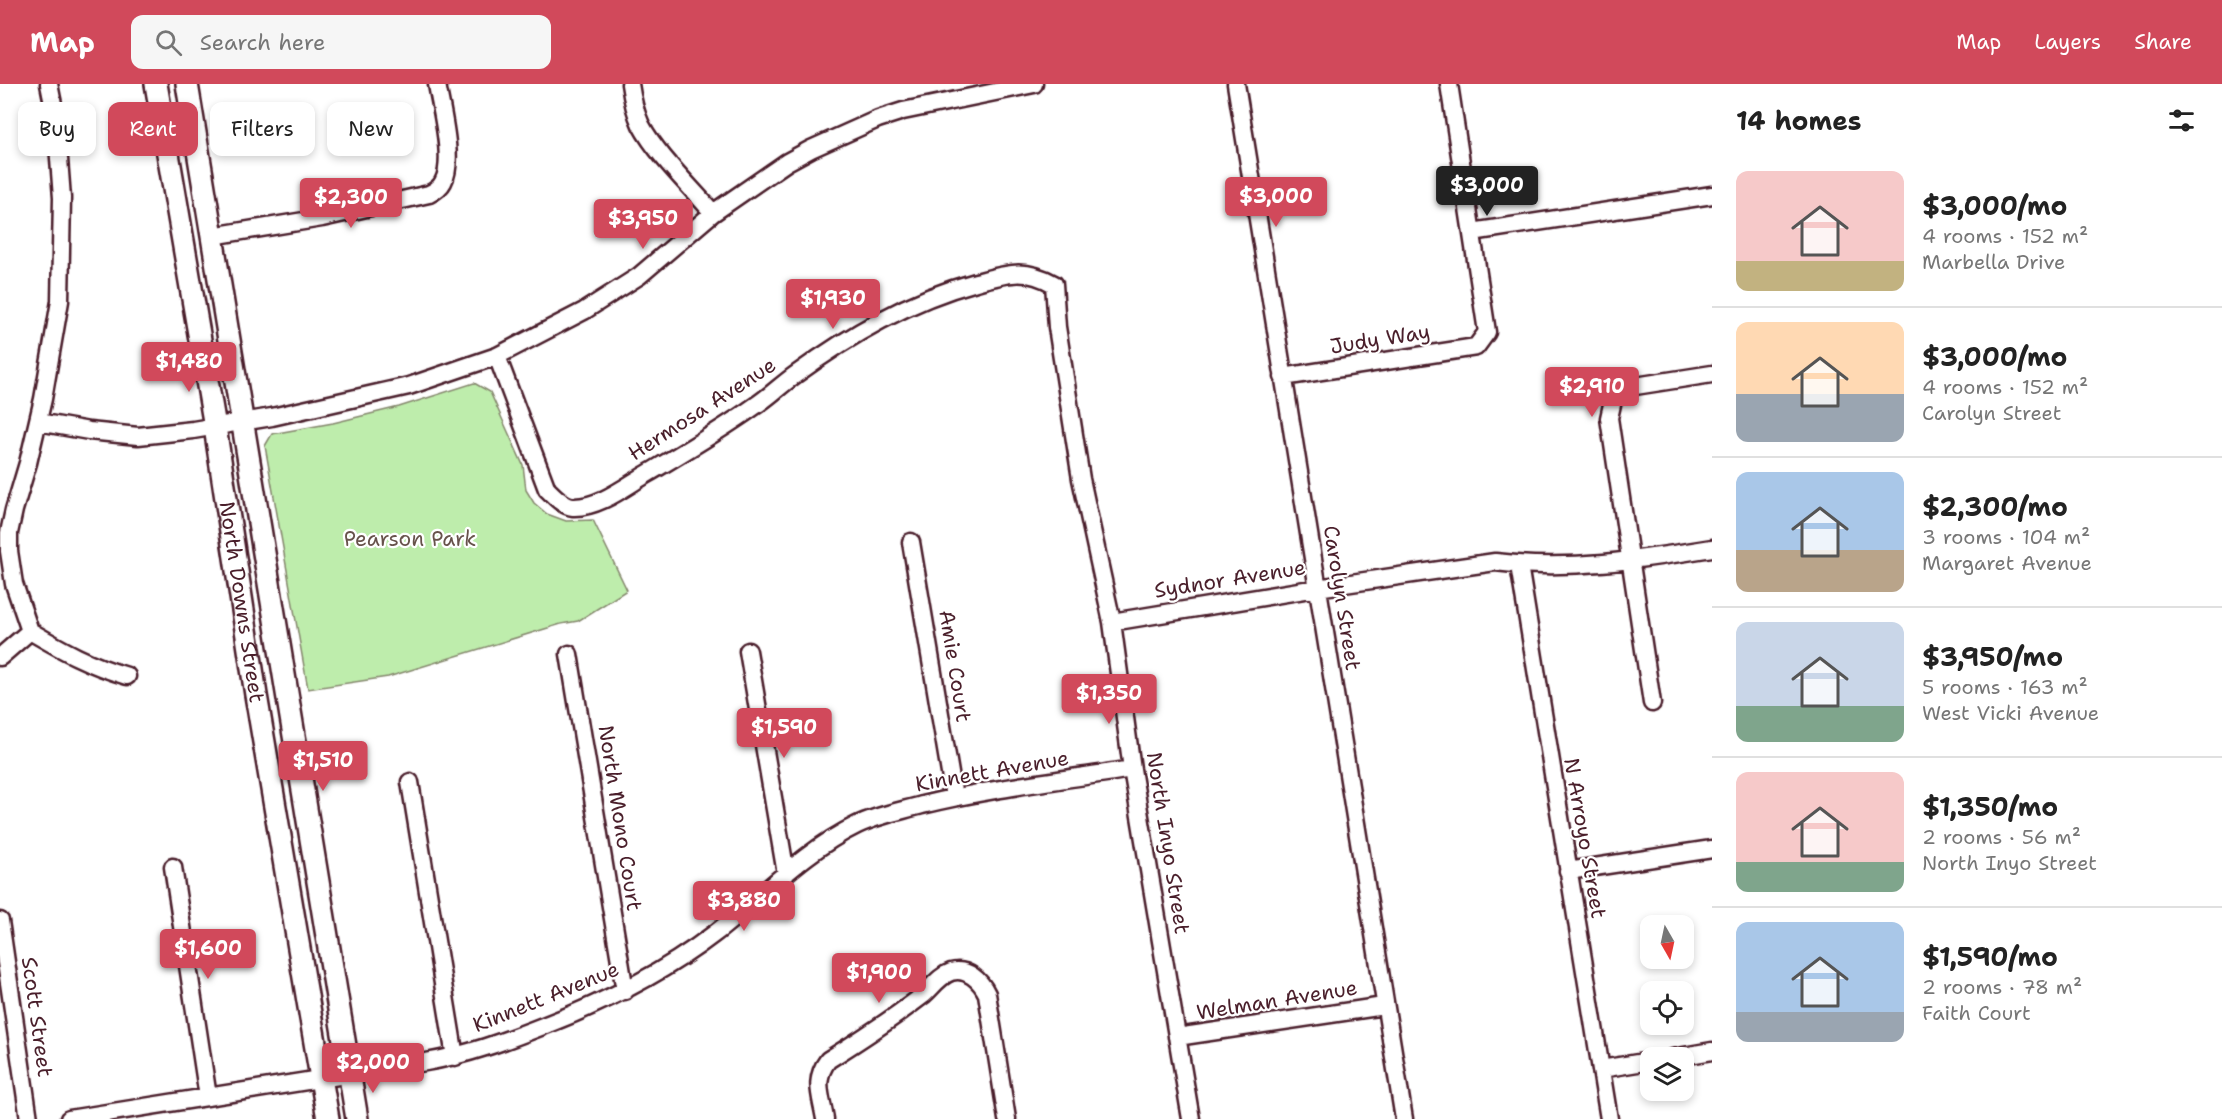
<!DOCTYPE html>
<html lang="en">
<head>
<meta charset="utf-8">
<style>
	:root { --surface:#fff; --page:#f6f6f6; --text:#222; --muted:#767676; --line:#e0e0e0; --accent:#d1495b }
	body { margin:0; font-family:"Shantell Sans",sans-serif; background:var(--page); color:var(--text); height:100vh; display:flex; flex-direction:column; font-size:22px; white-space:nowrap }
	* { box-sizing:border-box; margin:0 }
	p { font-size:20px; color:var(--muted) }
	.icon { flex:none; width:33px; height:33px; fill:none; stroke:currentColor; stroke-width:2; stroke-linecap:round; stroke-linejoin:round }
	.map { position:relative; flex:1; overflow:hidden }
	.panel { display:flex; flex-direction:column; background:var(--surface); width:510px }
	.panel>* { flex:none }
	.top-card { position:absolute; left:18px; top:18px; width:570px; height:54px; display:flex; gap:12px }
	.needle { width:39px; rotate:171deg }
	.tools { position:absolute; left:1640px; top:831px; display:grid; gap:12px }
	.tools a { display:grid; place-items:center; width:54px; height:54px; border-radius:12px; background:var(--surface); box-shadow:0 3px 9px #0003; font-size:30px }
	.price { position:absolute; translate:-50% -51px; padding:0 14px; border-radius:6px; background:var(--accent); color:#fff; font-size:20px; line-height:39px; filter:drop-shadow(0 2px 3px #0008) }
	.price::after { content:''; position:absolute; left:50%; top:36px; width:18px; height:14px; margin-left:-9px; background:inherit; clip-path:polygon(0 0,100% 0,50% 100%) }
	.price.current { background:#222; color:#fff }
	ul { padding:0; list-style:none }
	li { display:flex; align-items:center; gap:18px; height:150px; padding:0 24px }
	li+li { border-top:2px solid var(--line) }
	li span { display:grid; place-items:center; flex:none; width:168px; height:120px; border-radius:12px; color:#555 }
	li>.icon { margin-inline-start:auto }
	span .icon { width:72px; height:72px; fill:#fffc; stroke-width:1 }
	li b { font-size:26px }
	h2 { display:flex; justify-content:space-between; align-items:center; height:72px; padding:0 24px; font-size:26px }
	.tag { padding:0 21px; border-radius:12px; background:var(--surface); box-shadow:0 3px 9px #0003; font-size:21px; line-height:54px }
	.tag.current { background:var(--accent); color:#fff }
	header { display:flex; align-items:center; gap:36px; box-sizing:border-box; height:84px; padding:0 30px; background:var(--accent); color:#fff }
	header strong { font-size:28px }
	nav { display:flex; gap:33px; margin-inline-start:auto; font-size:21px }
	.search { width:420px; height:54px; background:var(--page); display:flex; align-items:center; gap:15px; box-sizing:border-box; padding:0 21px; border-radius:12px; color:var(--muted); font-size:22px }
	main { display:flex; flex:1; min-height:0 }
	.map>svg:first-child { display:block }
	.green { fill:#beedac; stroke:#84866c; stroke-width:1.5 }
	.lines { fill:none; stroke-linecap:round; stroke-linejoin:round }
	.minor-casing { stroke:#4a1f2b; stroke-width:21 }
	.tertiary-casing { stroke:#4a1f2b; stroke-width:26 }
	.minor { stroke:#fff; stroke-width:16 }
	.tertiary { stroke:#fff; stroke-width:21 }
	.labels { text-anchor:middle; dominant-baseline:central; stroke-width:4.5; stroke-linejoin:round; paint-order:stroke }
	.street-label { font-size:21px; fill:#4a1f2b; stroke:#fff }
	.park-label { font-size:21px; fill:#67524b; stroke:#fff }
</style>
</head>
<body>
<header>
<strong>Map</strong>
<div class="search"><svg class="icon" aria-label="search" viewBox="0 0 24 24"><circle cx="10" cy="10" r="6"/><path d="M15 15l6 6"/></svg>Search here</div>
<nav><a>Map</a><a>Layers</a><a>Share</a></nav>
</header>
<main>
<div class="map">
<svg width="1712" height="1035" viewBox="0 0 1712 1035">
	<rect width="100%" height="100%" fill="#fff"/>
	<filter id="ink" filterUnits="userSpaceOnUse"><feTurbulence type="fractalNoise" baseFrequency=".0167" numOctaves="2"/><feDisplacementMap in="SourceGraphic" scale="12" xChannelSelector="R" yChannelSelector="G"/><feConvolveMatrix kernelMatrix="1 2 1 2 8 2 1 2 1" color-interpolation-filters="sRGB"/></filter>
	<g filter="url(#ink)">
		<!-- green -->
		<path class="green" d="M474,299l16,9 33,73 3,25 8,13 13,11 19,7 27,-1 34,70 -49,31 -17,3 -173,53 -80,12 -43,-243 7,-12 61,-11 66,-16z"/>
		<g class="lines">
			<defs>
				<path id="minor" d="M49,0l7,35 6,79 -2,103 -17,98 -15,64 -14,47 -5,23v18l5,33 16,47c34,20 59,34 97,45
					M630,0c2,14 5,28 11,41 16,30 50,62 72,88
					M1236,0l168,1035
					M1472,148l240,-37
					M212,152l110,-18 107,-24c6,-3 11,-6 14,-12 12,-21 -2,-73 -6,-98
					M497,272l50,133c7,7 16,17 26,18 26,1 53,-21 74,-33 37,-22 73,-43 108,-68 14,-9 26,-21 40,-31 55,-40 114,-75 181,-93 31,-8 48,-15 78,2l3,43 24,152 31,143 20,147 59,350
					M1283,293l193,-30 11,-15 -38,-248
					M38,338l51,9 49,5 55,-6 79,-13 137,-31 88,-30 87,-45 55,-35 74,-63 74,-51 24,-13 67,-30 25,-8 131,-27
					M911,458l43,255
					M1519,481l90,554
					M1112,538l205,-34 178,-26c75,9 143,-2 217,-14
					M748,567l38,223
					M569,570l56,337
					M0,573l30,-26
					M1652,619l-43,-285 4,-18 16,-13 83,-13
					M410,698l45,275
					M173,783l35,230
					M1568,787l144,-22
					M0,837l29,198
					M1177,953l207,-31
					M1672,974l40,-7
					M1601,985l49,-8
					M69,1035l357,-57c41,-7 79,-21 117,-36 60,-23 119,-52 171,-92 47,-36 89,-83 143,-109 21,-10 44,-14 65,-20 69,-17 140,-25 210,-36
					M825,1035c-4,-24 -12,-39 3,-59 32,-20 64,-41 94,-64 9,-7 17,-20 29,-24 16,-5 30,9 36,22l20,125"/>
				<g id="tertiary">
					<path id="s1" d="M156,0l59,343 41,268 72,424"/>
					<path d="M187,0l170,1035"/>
				</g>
			</defs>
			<!-- minor casing -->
			<use href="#minor" class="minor-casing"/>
			<!-- tertiary casing -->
			<use href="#tertiary" class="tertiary-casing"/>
			<!-- minor -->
			<use href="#minor" class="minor"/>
			<!-- tertiary -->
			<use href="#tertiary" class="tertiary"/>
		</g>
	</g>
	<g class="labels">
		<!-- street labels -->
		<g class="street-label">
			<text transform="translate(1380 255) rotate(-9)">Judy Way</text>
			<text transform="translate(702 325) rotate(-33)">Hermosa Avenue</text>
			<text transform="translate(1230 495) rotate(-9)">Sydnor Avenue</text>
			<text transform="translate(1342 514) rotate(81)">Carolyn Street</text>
			<text stroke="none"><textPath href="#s1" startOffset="525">North Downs Street</textPath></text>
			<text transform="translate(955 582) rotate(81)">Amie Court</text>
			<text transform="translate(992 687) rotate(-10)">Kinnett Avenue</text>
			<text transform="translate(620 734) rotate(81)">North Mono Court</text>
			<text transform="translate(1585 754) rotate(80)">N Arroyo Street</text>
			<text transform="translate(1168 759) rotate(81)">North Inyo Street</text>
			<text transform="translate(546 913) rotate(-22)">Kinnett Avenue</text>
			<text transform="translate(1277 916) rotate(-9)">Welman Avenue</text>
			<text transform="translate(37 933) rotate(82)">Scott Street</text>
		</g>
		<!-- park labels -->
		<g class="park-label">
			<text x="410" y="455">Pearson Park</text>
		</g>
	</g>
</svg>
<div class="tools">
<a><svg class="needle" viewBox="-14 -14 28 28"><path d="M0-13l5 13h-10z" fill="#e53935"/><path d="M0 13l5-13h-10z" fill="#767676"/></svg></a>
<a><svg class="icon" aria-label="locate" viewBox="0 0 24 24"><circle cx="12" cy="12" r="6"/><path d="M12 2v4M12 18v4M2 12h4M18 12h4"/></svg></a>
<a><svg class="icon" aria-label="layers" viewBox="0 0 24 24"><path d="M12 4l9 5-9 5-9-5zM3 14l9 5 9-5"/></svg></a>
</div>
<b class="price current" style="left:1487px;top:133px">$3,000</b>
<b class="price" style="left:1276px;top:144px">$3,000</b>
<b class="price" style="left:351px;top:145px">$2,300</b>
<b class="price" style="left:643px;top:166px">$3,950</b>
<b class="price" style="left:833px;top:246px">$1,930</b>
<b class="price" style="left:189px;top:309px">$1,480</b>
<b class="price" style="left:1592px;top:334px">$2,910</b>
<b class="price" style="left:1109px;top:641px">$1,350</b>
<b class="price" style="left:784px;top:675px">$1,590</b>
<b class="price" style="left:323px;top:708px">$1,510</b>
<b class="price" style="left:744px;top:848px">$3,880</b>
<b class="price" style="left:208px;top:896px">$1,600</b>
<b class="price" style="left:879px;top:920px">$1,900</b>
<b class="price" style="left:373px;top:1010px">$2,000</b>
<div class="top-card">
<a class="tag">Buy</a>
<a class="tag current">Rent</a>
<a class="tag">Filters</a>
<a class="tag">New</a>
</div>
</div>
<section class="panel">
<h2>14 homes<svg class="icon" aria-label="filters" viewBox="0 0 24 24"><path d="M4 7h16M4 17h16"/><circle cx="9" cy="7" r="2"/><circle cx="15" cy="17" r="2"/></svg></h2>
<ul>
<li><span style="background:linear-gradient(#f6c9c9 75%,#c2b280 0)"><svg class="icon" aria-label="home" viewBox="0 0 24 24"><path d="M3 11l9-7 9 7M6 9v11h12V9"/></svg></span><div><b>$3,000/mo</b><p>4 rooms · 152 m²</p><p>Marbella Drive</p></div></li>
<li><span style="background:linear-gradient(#ffd9b3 60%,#9aa5b1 0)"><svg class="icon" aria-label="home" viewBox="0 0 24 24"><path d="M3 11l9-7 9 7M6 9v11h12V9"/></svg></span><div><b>$3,000/mo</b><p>4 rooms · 152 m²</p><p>Carolyn Street</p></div></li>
<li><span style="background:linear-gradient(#a9c7e8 65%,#b9a48a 0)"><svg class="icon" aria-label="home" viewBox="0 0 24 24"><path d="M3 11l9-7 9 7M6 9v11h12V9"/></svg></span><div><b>$2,300/mo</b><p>3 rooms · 104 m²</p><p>Margaret Avenue</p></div></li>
<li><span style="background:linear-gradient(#c9d6e8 70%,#7fa58c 0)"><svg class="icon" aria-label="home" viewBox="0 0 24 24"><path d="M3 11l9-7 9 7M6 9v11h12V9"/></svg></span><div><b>$3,950/mo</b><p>5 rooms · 163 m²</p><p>West Vicki Avenue</p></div></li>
<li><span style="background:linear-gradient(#f6c9c9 75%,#7fa58c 0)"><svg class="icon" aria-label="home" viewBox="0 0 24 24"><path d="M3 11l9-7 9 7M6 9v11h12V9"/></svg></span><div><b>$1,350/mo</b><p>2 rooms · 56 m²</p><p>North Inyo Street</p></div></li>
<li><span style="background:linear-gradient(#a9c7e8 75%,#9aa5b1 0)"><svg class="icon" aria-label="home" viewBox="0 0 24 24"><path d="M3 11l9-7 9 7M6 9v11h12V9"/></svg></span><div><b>$1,590/mo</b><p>2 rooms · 78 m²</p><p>Faith Court</p></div></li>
</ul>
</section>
</main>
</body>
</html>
